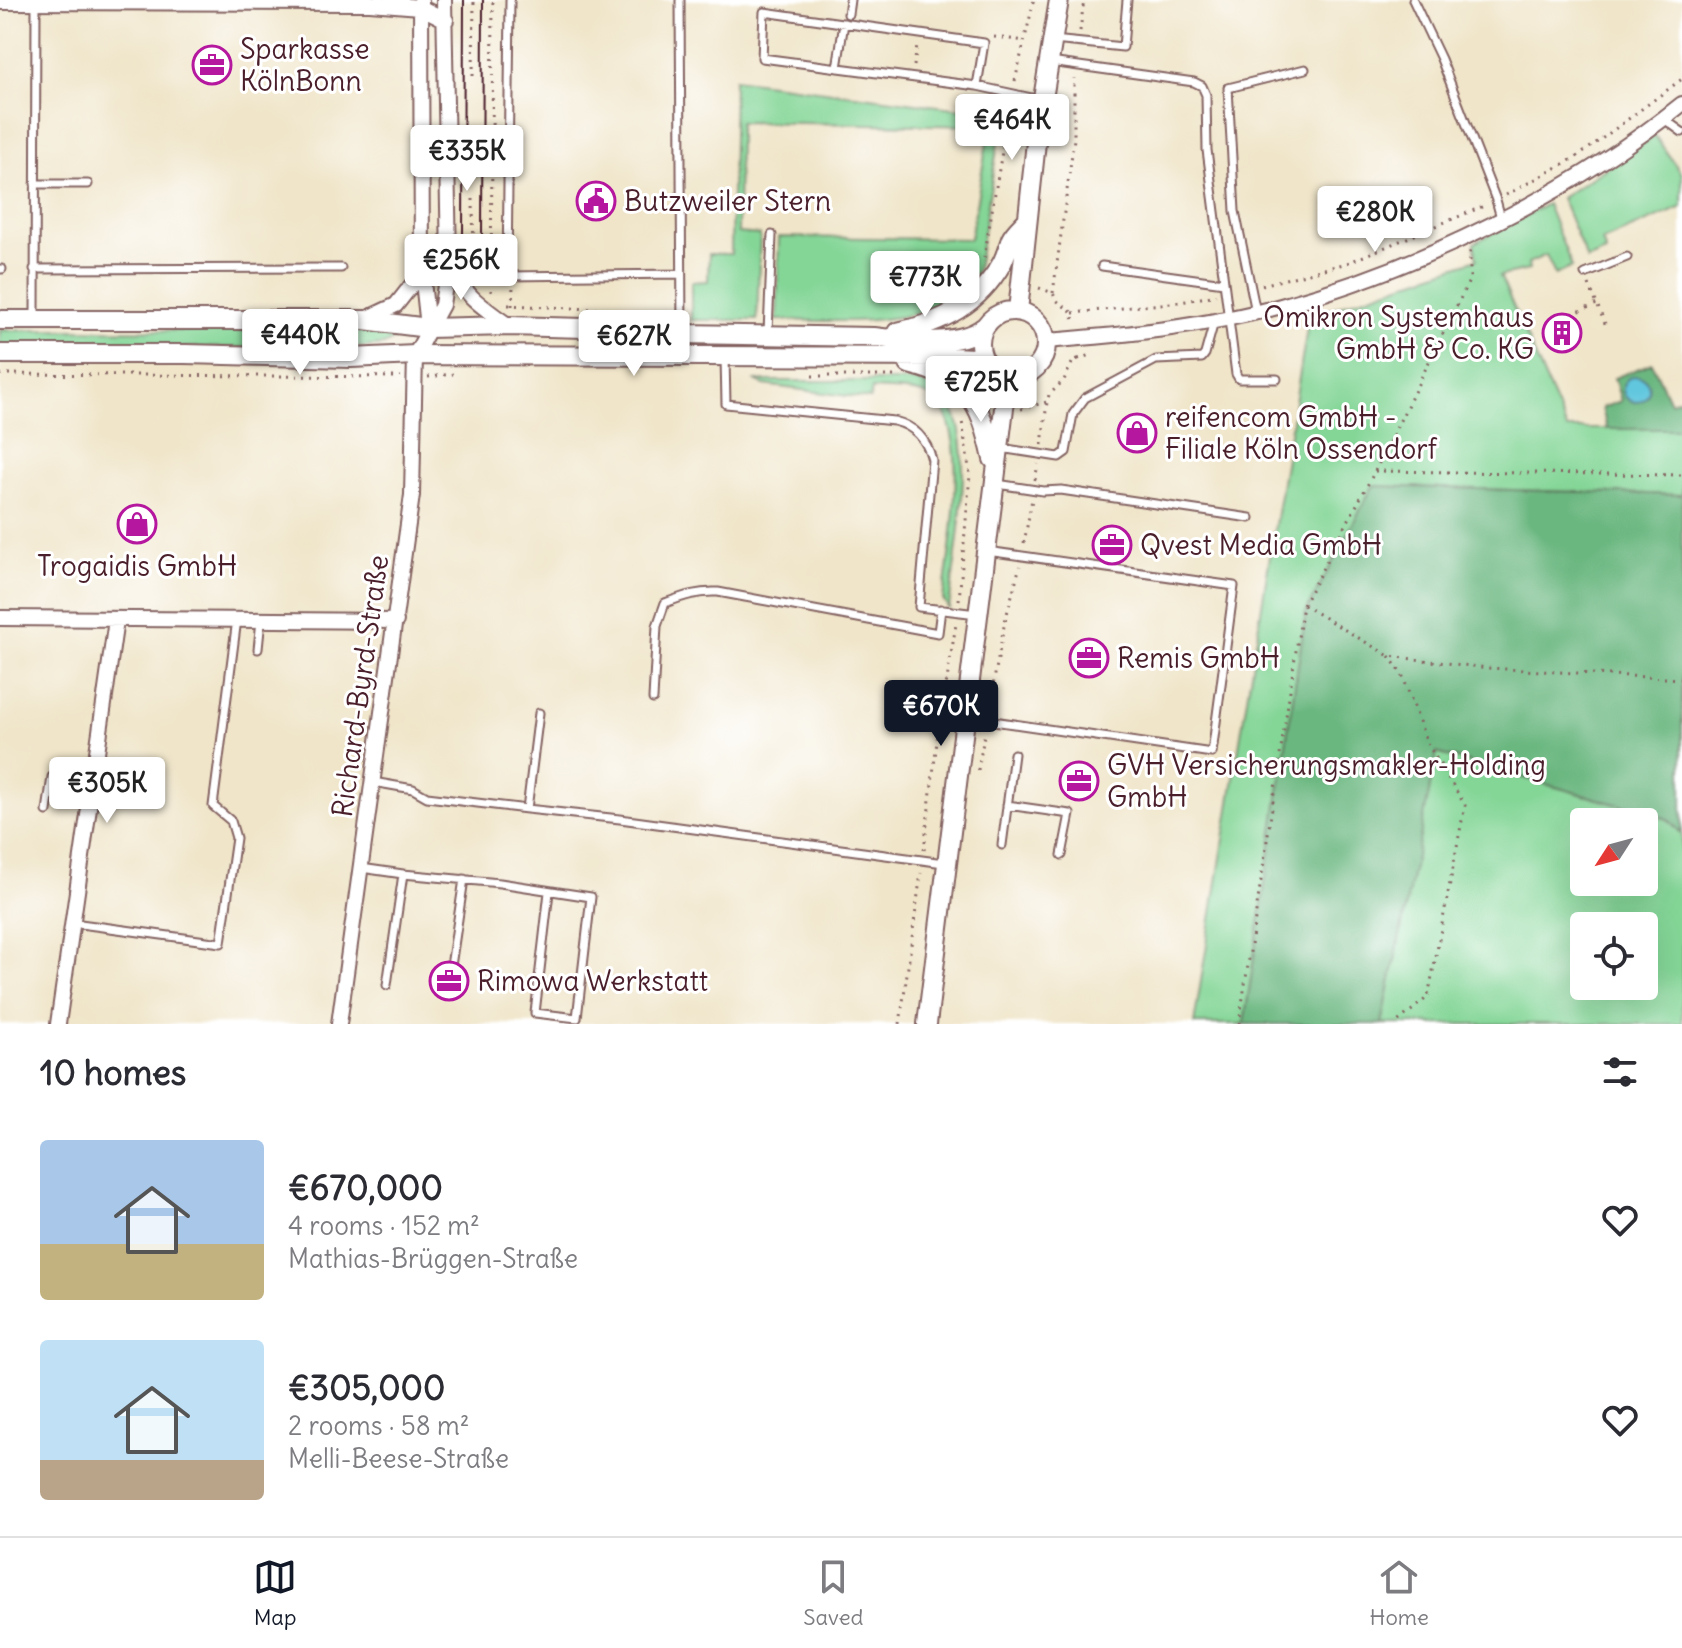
<!DOCTYPE html>
<html lang="en">
<head>
<meta charset="utf-8">
<style>
	:root { --surface:#fff; --page:#f7f7f7; --text:#2b2b33; --muted:#7c7c81; --line:#e1e1e2; --accent:#111827 }
	body { margin:0; font-family:Delius,sans-serif; background:var(--page); color:var(--text); height:100vh; display:flex; flex-direction:column; font-size:30px; white-space:nowrap }
	* { box-sizing:border-box; margin:0 }
	p { font-size:26px; color:var(--muted) }
	.icon { flex:none; width:44px; height:44px; fill:none; stroke:currentColor; stroke-width:2; stroke-linecap:round; stroke-linejoin:round }
	.map { position:relative; height:1024px; overflow:hidden }
	.drawer { display:flex; flex-direction:column; background:var(--surface); flex:1 }
	.drawer>* { flex:none }
	.needle { width:52px; rotate:234deg }
	.buttons { position:absolute; left:1570px; top:808px; display:grid; gap:16px }
	.buttons a { display:grid; place-items:center; width:88px; height:88px; border-radius:8px; background:var(--surface); box-shadow:0 8px 32px #0002; font-size:40px }
	.price { position:absolute; translate:-50% -68px; padding:0 18px; border-radius:8px; background:#fff; color:#222; font-size:26px; line-height:52px; filter:drop-shadow(0 2px 4px #0008) }
	.price::after { content:''; position:absolute; left:50%; top:48px; width:24px; height:18px; margin-left:-12px; background:inherit; clip-path:polygon(0 0,100% 0,50% 100%) }
	.price.on { background:var(--accent); color:#fff }
	ul { padding:0; list-style:none }
	li { display:flex; align-items:center; gap:24px; height:200px; padding:0 40px }
	li span { display:grid; place-items:center; flex:none; width:224px; height:160px; border-radius:8px; color:#555 }
	li>.icon { margin-inline-start:auto }
	span .icon { width:96px; height:96px; fill:#fffc; stroke-width:1 }
	li b { font-size:34px }
	h2 { display:flex; justify-content:space-between; align-items:center; height:96px; padding:0 40px; font-size:34px }
	.tabs { display:flex; justify-content:space-around; align-items:center; height:112px; border-top:2px solid var(--line); background:var(--surface); font-size:22px; color:var(--muted) }
	.tabs a { display:grid; justify-items:center; gap:4px }
	.tabs .on { color:var(--accent) }
	.map>svg:first-child { display:block }
	.green { fill:#84d697; stroke:#677a61; stroke-width:2; fill-rule:evenodd }
	.forest { fill:#6bb780; stroke:#5a6b56; stroke-width:2 }
	.water { fill:#61c7de; stroke:#567384; stroke-width:2 }
	.lines { fill:none; stroke-linecap:round; stroke-linejoin:round }
	.service-casing { stroke:#846462; stroke-width:11 }
	.minor-casing { stroke:#846462; stroke-width:18 }
	.tertiary-casing { stroke:#846462; stroke-width:22 }
	.path { stroke:#846462; stroke-width:3; stroke-dasharray:2 6; stroke-linecap:butt }
	.service { stroke:#fff; stroke-width:7 }
	.minor { stroke:#fff; stroke-width:14 }
	.tertiary { stroke:#fff; stroke-width:18 }
	.tram { stroke:#4a1f2b; stroke-width:2 }
	.labels { text-anchor:middle; dominant-baseline:central; stroke-width:6; stroke-linejoin:round; paint-order:stroke }
	.poi-label { font-size:28px; fill:#4a1f2b; stroke:#fff; text-anchor:start }
	.street-label { font-size:28px; fill:#4a1f2b; stroke:#fff }
</style>
</head>
<body>
<div class="map">
<svg width="1682" height="1024" viewBox="0 0 1682 1024">
	<rect width="100%" height="100%" fill="#fff"/>
	<filter id="ink" filterUnits="userSpaceOnUse"><feTurbulence type="fractalNoise" baseFrequency=".0125" numOctaves="2"/><feDisplacementMap in="SourceGraphic" scale="16" xChannelSelector="R" yChannelSelector="G"/><feConvolveMatrix kernelMatrix="1 2 1 2 8 2 1 2 1" color-interpolation-filters="sRGB"/></filter>
	<filter id="wash" filterUnits="userSpaceOnUse"><feTurbulence type="fractalNoise" baseFrequency=".006" numOctaves="4" result="noise"/><feDisplacementMap in="SourceGraphic" scale="32" xChannelSelector="R" yChannelSelector="G"/><feGaussianBlur stdDeviation="1.8" result="paint"/><feColorMatrix in="noise" values="0 0 0 0 0 0 0 0 0 0 0 0 0 0 0 0 0 1.4 0 .05"/><feComposite in="paint" operator="in"/></filter>
	<g filter="url(#wash)">
		<rect width="100%" height="100%" fill="#f0e5c9"/>
		<!-- green -->
		<path class="green" d="M734,79l234,31 7,-13 30,4 -28,168c-26,64 -145,51 -200,51l2,-83 191,2 20,-113 -251,-4 -1,111 22,2 -3,85h-66v-38l17,-1 1,-27h22z
			M1655,136l27,38v33l-80,34 4,11 -19,8 -26,-62z
			M1547,204l25,63 -17,8 -9,-20 -18,8 1,7 -29,6 67,153h115v66l-309,-9 -67,126 -62,412h-50l115,-708 168,-57 -3,-16z
			M0,330l357,1 29,2 10,5 -12,7 -30,3 -354,-1z
			M757,381h157c20,4 33,14 41,33 19,44 -1,146 -6,195l-6,-10c5,-42 33,-180 -15,-203 -16,-7 -40,-5 -56,-7l-2,10 -106,-14z
			M1436,753l232,66 14,15v190h-300zM1584,822h60v60h-60zM1584,926h60v60h-60z"/>
		<!-- forest -->
		<path class="forest" d="M1652,363l18,39 12,-4v31h-75l-5,-21 19,-7 -7,-23z
			M1373,486l309,9v339l-14,-15 -231,-66 -55,271h-138l62,-412z"/>
		<!-- water -->
		<path class="water" d="M1623 389a13 13 0 1 1 26 0a13 13 0 1 1-26 0Z"/>
	</g>
	<g filter="url(#ink)">
		<g class="lines">
			<defs>
				<path id="service" d="M510,0l-3,276 174,-2
					M680,0l2,334
					M1413,0l28,59 55,141 5,18
					M848,14l2,-14
					M1053,40l70,7 4,-47
					M1050,62l144,20 8,4 4,9 1,55 29,224 3,5h38
					M837,68l7,-45
					M977,86l7,-43 -220,-31 -2,46 215,28 64,14
					M1664,119l18,13
					M35,184h53
					M1102,266l122,17
					M0,269h2
					M34,269l307,-1
					M1585,274l42,-17
					M1256,312l-21,-101 -7,-123 77,-19
					M35,317l1,-315
					M768,333l4,-98
					M725,357l1,47 168,17c21,5 33,19 38,39l-13,147 58,7
					M1000,448l59,9 7,-5 7,-38 12,-16 71,-38 46,-2 3,-4 9,-32
					M997,484l46,7 18,-1 189,28
					M258,649l3,-29
					M653,699l4,-73 8,-23c19,-7 33,-12 53,-11l220,41 3,-24
					M539,713l-12,96 93,10 324,44
					M966,717l246,36 22,-167 -247,-35
					M373,782l40,7 14,8 100,12
					M1007,805l63,9 -8,41
					M47,811l5,-34 40,5
					M1002,845l12,-91
					M361,868l42,6 -16,111
					M403,874l97,9 91,14 -14,121 -42,-5 14,-121
					M73,923l148,20 15,-105 -5,-17 -18,-15 24,-187
					M451,966l13,-87"/>
				<path id="minor" d="M421,0l1,272 6,55
					M0,2l370,1 50,4 26,13
					M450,263c10,30 34,45 59,63
					M366,319l30,-14 26,-33
					M1046,341c78,-6 159,-14 235,-35 139,-38 289,-112 401,-202
					M0,618l396,3
					M58,1024l58,-404
					M339,1024l73,-529 3,-140 27,-50 7,-46 -5,-259"/>
				<path id="tertiary" d="M1018,311l18,-169 23,-142
					M980 344a33 33 0 1 1 66 0a33 33 0 1 1-66 0Z
					M0,320h364l64,8 81,-2 114,3 59,5 192,3c30,4 86,10 110,-10
					M897,332c45,-9 82,-28 105,-69 4,-8 6,-16 9,-24 4,-8 10,-12 16,-19
					M0,354h185l166,4 64,-3 538,2 20,1 12,4
					M909,364c60,15 71,36 84,95
					M927,1024l81,-648"/>
			</defs>
			<!-- service casing -->
			<use href="#service" class="service-casing"/>
			<!-- minor casing -->
			<use href="#minor" class="minor-casing"/>
			<!-- tertiary casing -->
			<use href="#tertiary" class="tertiary-casing"/>
			<!-- path -->
			<path class="path" d="M1080,31l4,-31
				M994,37l31,4
				M914,66l3,-20
				M473,76l1,-76
				M1015,81l19,-81
				M1506,195l74,-40 102,-76
				M473,199l1,75
				M984,258l26,-154
				M1262,285l85,-22 137,-57
				M1589,285l17,41
				M1039,288l14,5 3,7 17,13 1,12
				M491,292l2,-292
				M1053,293l21,-154v-61
				M508,305l104,5
				M512,306l1,-20
				M1073,313l108,-11 35,-7
				M1572,314l25,-10
				M1078,359l15,-5
				M0,374l401,3
				M812,376h85
				M428,377l25,-3
				M1021,409l26,-7 2,-7 15,-15 9,-19 5,-2 -1,-6
				M1042,445l5,-43
				M1375,471l307,4
				M1035,480l3,-16
				M1024,543l8,-44
				M959,600l11,-125 -8,-54
				M1303,605l86,51 99,12 194,11
				M1389,656l13,18 25,69 38,62 -37,192 -33,27
				M989,707l16,-86 15,-55
				M978,770l7,-39
				M924,850l13,-109 19,-117
				M900,1024l21,-151
				M1239,1024l64,-419 72,-134 95,-192v-29"/>
			<!-- service -->
			<use href="#service" class="service"/>
			<!-- minor -->
			<use href="#minor" class="minor"/>
			<!-- tertiary -->
			<use href="#tertiary" class="tertiary"/>
			<!-- tram -->
			<path class="tram" d="M463,237l1,-237
				M482,238l1,-238"/>
		</g>
	</g>
	<!-- icons -->
	<defs>
		<symbol id="office-ring" viewBox="-11 -11 22 22"><circle r="9.5" fill="#fff" stroke="#b5179e" stroke-width="1.5"/><path d="M-6-3h4V-5.5h4V-3h4V5H-6ZM-1-4.5V-3h2v-1.5ZM-6 0V1H6V0Z" fill="#b5179e"/></symbol>
		<symbol id="civic-ring" viewBox="-11 -11 22 22"><circle r="9.5" fill="#fff" stroke="#b5179e" stroke-width="1.5"/><path d="M-.6-6.5H3V-4.5H.6V-3L4-1V1h2V6H-6V1h2V-1L-.6-3ZM-1.2 2.5V6h2.4V2.5Z" fill="#b5179e"/></symbol>
		<symbol id="building-ring" viewBox="-11 -11 22 22"><circle r="9.5" fill="#fff" stroke="#b5179e" stroke-width="1.5"/><path d="M-4-6H4V6H1V3H-1V6H-4ZM-2.5-4.3h1.7v1.8h-1.7ZM.8-4.3h1.7v1.8H.8ZM-2.5-1h1.7V.8h-1.7ZM.8-1h1.7V.8H.8Z" fill="#b5179e"/></symbol>
		<symbol id="shop-ring" viewBox="-11 -11 22 22"><circle r="9.5" fill="#fff" stroke="#b5179e" stroke-width="1.5"/><path d="M-5-2.5h2.3a2.7 3.5 0 0 1 5.4 0H5L5.5 6h-11ZM-1.5-2.5h3a1.5 2.3 0 0 0-3 0Z" fill="#b5179e"/></symbol>
	</defs>
	<g fill-rule="evenodd">
		<use href="#office-ring" x="190" y="43" width="44" height="44"/>
		<use href="#civic-ring" x="574" y="179" width="44" height="44"/>
		<use href="#building-ring" x="1540" y="311" width="44" height="44"/>
		<use href="#shop-ring" x="1115" y="411" width="44" height="44"/>
		<use href="#shop-ring" x="115" y="502" width="44" height="44"/>
		<use href="#office-ring" x="1090" y="523" width="44" height="44"/>
		<use href="#office-ring" x="1067" y="636" width="44" height="44"/>
		<use href="#office-ring" x="1057" y="759" width="44" height="44"/>
		<use href="#office-ring" x="427" y="959" width="44" height="44"/>
	</g>
	<g class="labels">
		<!-- poi labels -->
		<g class="poi-label">
			<text x="240" y="49">Sparkasse<tspan x="240" dy="32">KölnBonn</tspan></text>
			<text x="624" y="201">Butzweiler Stern</text>
			<text x="1534" y="317" text-anchor="end">Omikron Systemhaus<tspan x="1534" dy="32">GmbH &amp; Co. KG</tspan></text>
			<text x="1165" y="417">reifencom GmbH -<tspan x="1165" dy="32">Filiale Köln Ossendorf</tspan></text>
			<text x="1140" y="545">Qvest Media GmbH</text>
			<text x="137" y="566" text-anchor="middle">Trogaidis GmbH</text>
			<text x="1117" y="658">Remis GmbH</text>
			<text x="1107" y="765">GVH Versicherungsmakler-Holding<tspan x="1107" dy="32">GmbH</tspan></text>
			<text x="477" y="981">Rimowa Werkstatt</text>
		</g>
		<!-- street labels -->
		<g class="street-label">
			<text transform="translate(360 686) rotate(-82)">Richard-Byrd-Straße</text>
		</g>
	</g>
</svg>
<div class="buttons">
<a><svg class="needle" viewBox="-14 -14 28 28"><path d="M0-13l5 13h-10z" fill="#e53935"/><path d="M0 13l5-13h-10z" fill="#7c7c81"/></svg></a>
<a><svg class="icon" aria-label="locate" viewBox="0 0 24 24"><circle cx="12" cy="12" r="6"/><path d="M12 2v4M12 18v4M2 12h4M18 12h4"/></svg></a>
</div>
<b class="price" style="left:1012px;top:162px">€464K</b>
<b class="price" style="left:467px;top:193px">€335K</b>
<b class="price" style="left:1375px;top:254px">€280K</b>
<b class="price" style="left:461px;top:302px">€256K</b>
<b class="price" style="left:925px;top:319px">€773K</b>
<b class="price" style="left:300px;top:377px">€440K</b>
<b class="price" style="left:634px;top:378px">€627K</b>
<b class="price" style="left:981px;top:424px">€725K</b>
<b class="price on" style="left:941px;top:748px">€670K</b>
<b class="price" style="left:107px;top:825px">€305K</b>
</div>
<section class="drawer">
<h2>10 homes<svg class="icon" aria-label="filters" viewBox="0 0 24 24"><path d="M4 7h16M4 17h16"/><circle cx="9" cy="7" r="2"/><circle cx="15" cy="17" r="2"/></svg></h2>
<ul>
<li><span style="background:linear-gradient(#a9c7e8 65%,#c2b280 0)"><svg class="icon" aria-label="home" viewBox="0 0 24 24"><path d="M3 11l9-7 9 7M6 9v11h12V9"/></svg></span><div><b>€670,000</b><p>4 rooms · 152 m²</p><p>Mathias-Brüggen-Straße</p></div><svg class="icon" aria-label="heart" viewBox="0 0 24 24"><path d="M12 20l-8-8c-3-5 5-10 8-4 3-6 11-1 8 4z"/></svg></li>
<li><span style="background:linear-gradient(#bfe0f5 75%,#b9a48a 0)"><svg class="icon" aria-label="home" viewBox="0 0 24 24"><path d="M3 11l9-7 9 7M6 9v11h12V9"/></svg></span><div><b>€305,000</b><p>2 rooms · 58 m²</p><p>Melli-Beese-Straße</p></div><svg class="icon" aria-label="heart" viewBox="0 0 24 24"><path d="M12 20l-8-8c-3-5 5-10 8-4 3-6 11-1 8 4z"/></svg></li>
</ul>
</section>
<nav class="tabs">
<a class="on"><svg class="icon" aria-label="map" viewBox="0 0 24 24"><path d="M3 6l6-2 6 2 6-2v14l-6 2-6-2-6 2zM9 4v14M15 6v14"/></svg>Map</a>
<a><svg class="icon" aria-label="saved" viewBox="0 0 24 24"><path d="M7 4h10v16l-5-4-5 4z"/></svg>Saved</a>
<a><svg class="icon" aria-label="home" viewBox="0 0 24 24"><path d="M3 11l9-7 9 7M6 9v11h12V9"/></svg>Home</a>
</nav>
</body>
</html>
